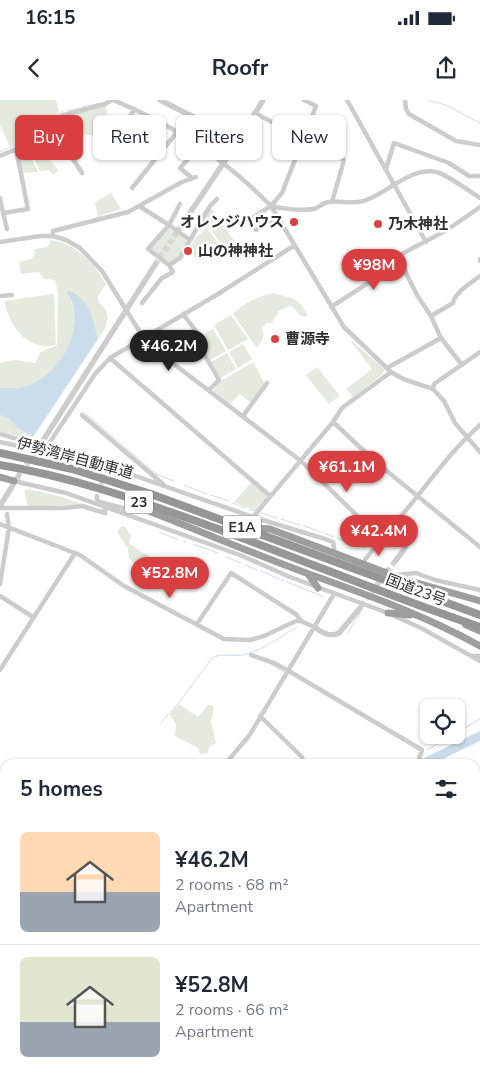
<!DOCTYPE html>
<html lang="en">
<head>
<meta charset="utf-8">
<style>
	:root { --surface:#fff; --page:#f6f6f7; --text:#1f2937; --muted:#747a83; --line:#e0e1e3; --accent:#d93e40 }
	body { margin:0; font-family:"Nunito Sans","Noto Sans JP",sans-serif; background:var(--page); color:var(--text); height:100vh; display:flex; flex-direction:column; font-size:19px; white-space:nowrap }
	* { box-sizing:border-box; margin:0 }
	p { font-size:16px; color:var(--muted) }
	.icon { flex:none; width:28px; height:28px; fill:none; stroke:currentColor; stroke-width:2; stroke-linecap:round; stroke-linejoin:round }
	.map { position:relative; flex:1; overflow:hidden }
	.side { position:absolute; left:0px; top:659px; width:480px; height:321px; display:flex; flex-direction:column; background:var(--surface); border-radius:15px 15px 0 0; box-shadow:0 1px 4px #0004 }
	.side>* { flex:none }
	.top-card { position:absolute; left:15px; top:15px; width:450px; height:45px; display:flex; gap:10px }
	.tools { position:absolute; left:420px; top:599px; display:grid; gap:10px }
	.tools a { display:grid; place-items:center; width:45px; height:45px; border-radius:8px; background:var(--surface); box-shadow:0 1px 4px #0004; font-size:25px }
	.price { position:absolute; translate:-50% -42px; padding:0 11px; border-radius:18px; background:var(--accent); color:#fff; font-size:16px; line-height:32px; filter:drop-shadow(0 1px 2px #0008) }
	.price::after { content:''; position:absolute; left:50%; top:30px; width:15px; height:11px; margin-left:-8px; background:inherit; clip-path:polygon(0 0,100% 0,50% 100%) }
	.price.current { background:#222; color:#fff }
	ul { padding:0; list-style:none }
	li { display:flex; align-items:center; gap:15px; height:125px; padding:0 20px }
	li+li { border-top:1px solid var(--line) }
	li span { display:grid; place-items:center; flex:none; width:140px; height:100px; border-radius:8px; color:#555 }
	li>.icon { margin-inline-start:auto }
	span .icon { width:60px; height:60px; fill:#fffc; stroke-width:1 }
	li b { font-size:21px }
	h2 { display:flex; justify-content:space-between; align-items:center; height:60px; padding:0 20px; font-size:21px }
	.chip { padding:0 18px; border-radius:8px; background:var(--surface); box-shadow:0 1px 4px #0004; font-size:18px; line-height:45px }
	.chip.current { background:var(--accent); color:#fff }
	.status { display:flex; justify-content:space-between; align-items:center; height:35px; padding:0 25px; background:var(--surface); direction:ltr }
	.status svg { height:14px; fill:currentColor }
	header { display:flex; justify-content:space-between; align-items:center; height:65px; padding:0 20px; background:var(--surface); font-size:22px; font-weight:700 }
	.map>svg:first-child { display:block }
	.green { fill:#e4ebde }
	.water { fill:#cbdcea }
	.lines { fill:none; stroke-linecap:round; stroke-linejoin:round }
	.stream { stroke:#cbdcea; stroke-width:1 }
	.river { stroke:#cbdcea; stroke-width:9 }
	.minor-tunnel { stroke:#d5d5d5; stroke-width:4.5; stroke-dasharray:4.5 2; stroke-linecap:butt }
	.tertiary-tunnel { stroke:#d5d5d5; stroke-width:5.5; stroke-dasharray:5.5 3; stroke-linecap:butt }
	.minor { stroke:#ccc; stroke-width:4.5 }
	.tertiary { stroke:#ccc; stroke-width:5.5 }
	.primary { stroke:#a7a7a7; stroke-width:7 }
	.trunk { stroke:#9e9e9e; stroke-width:7 }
	.motorway { stroke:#969696; stroke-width:8 }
	.poi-dot { fill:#d93e40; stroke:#fff; stroke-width:2 }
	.labels { text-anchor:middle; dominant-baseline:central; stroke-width:5; stroke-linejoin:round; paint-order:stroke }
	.shield { fill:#fff; stroke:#6d6d6d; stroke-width:1 }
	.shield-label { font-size:14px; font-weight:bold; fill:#2f2f2f }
	.poi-label { font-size:15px; font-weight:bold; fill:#2f2f2f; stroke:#fff; text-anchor:start }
	.street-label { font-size:15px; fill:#2f2f2f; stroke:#fff }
</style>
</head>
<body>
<div class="status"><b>16:15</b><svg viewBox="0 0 49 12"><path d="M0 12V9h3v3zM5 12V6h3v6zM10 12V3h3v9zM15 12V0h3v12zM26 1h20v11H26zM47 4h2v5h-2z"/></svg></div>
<header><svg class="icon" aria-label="back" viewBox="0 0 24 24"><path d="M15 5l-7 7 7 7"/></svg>Roofr<svg class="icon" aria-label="share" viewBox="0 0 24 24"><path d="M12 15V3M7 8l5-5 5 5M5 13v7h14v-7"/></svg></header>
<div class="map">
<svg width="480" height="979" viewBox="0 0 480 979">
	<rect width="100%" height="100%" fill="#fff"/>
	<!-- green -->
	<path class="green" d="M0,0h56l3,12 -49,35 -10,-22z
		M106,5l1,9 -14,21 -13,-1 -3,-21z
		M34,36l13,21 11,13 -4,5 -5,-5 -9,1 -12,-27z
		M24,45l2,1 12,26 -15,1 -5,-22z
		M111,93l10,16 -19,6 -4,3 -3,-16z
		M211,108l26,37 -10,6 -23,-30z
		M168,128l18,12 1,2 -8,14 -10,6 -17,-12v-3z
		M207,128l12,16 -24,13 -6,-10 4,-4 1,-4z
		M51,140c25,3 43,24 55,44l-8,12v6c16,11 9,25 0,37 -4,-18 -8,-33 -23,-46l-4,7c12,33 -11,75 -44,86 -9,3 -18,1 -27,2v-25l15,-3 20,3 6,-11 16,-7 1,-52 -3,-13 -11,-1 -5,-7 -18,2 -2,-12 12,-3 4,-5 -1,-5 13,-2z
		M274,193l20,6 7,5 7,12 -3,1 -6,-2 -4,-6 -5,-3 -12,5v4l-5,4v4h-6l-5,4c3,10 1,13 -5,21l-24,-34c9,-10 27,-19 41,-21z
		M54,194l2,51c-29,7 -47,-20 -52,-44z
		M231,215l17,24 -20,11 -14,-25z
		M213,229l13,22 -16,9 -13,-22z
		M352,241l32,28 -1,5 -30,23 -7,-8 26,-20 -21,-27z
		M243,244l9,15 -14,9 -9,-16z
		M227,253l9,16 -16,9 -9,-16z
		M252,263h2l11,22 -14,18 -11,-9 -10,10 -17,-13 6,-9z
		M317,267l23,29 -11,8 -23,-29z
		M0,315l8,3 10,10 15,9 -1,2 -32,-7z
		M251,383l16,13 -13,14 -20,-8z
		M28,389l31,7 23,8 -54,3 -4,-16z
		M122,426l3,1 6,9 -2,8c8,3 12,9 19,11l4,7 12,9v3l-21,-11 -5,5 -9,-10 -1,-9 -10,-16v-3z
		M179,604l19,13 10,-12h3l3,3 -3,13 5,22 -7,4 -1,6 -8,1 -2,-6 -23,-12 1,-11 -6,-11z
		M5,807v108l-5,4v-109z"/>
	<!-- water -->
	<path class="water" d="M69,191c20,6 25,31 29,48l-65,98 -15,-9 -10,-10 -8,-3v-27c9,-1 18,1 27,-2 29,-10 51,-45 47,-75 0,-7 -4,-13 -7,-19z"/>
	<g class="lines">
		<!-- stream -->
		<path class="stream" d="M428,0l18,5 34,18
			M82,7l19,-4
			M67,11l12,-3
			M0,52l13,-6 33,-25 18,-10
			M86,314l70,60 18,7
			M184,385l23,9
			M211,395l17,6
			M233,403l13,5
			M249,409l5,2 12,-13
			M261,413l16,5
			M281,419l19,6
			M304,426l17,6
			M159,432l18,7
			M324,433l10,4
			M337,438l16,6
			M183,441l3,1
			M193,444l25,9
			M357,445l8,3
			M226,457l15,6
			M245,465l12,5
			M261,471l23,10
			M287,482l35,14 2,2
			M347,534l14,-23
			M271,564l13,8
			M161,623l20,-23 31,-42c9,-6 24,0 35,-4 18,-5 34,-18 50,-27
			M456,633l24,-14
			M291,649l7,7
			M427,650l26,-15
			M475,927l5,1"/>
		<!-- river -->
		<path class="river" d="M422,664l58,-28
			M135,975v4"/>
		<!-- minor-tunnel -->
		<path class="minor-tunnel" d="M99,391l6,-20"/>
		<!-- tertiary-tunnel -->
		<path class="tertiary-tunnel" d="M155,165l26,-39
			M21,372l14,-19
			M361,506l35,-46"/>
		<!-- minor -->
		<path class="minor" d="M113,0c59,24 113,60 158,106l73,121 47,45 12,7 30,10 11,12 11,22 25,29
			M347,0l79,142
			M405,0l1,9 3,5 47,27 24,4
			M135,9l-18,25 17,12 18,-28
			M255,13l89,47 -12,42
			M50,23l32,50
			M205,49l9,-22
			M0,56l16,-7 23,-19 25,-15 41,-11 7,-4
			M386,69l8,-26 55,20 20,13h11
			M192,78l-12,-10 20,-22
			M132,88l45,-56
			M0,98l3,15 25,-4 -12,-60
			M180,104l-11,21 21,15 20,-34 7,-7
			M139,106l30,19 -21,24 21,16
			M271,106c12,3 31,5 43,3 5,-2 9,-6 14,-7 12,-2 26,3 38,-2 23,-8 44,-33 71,-28 10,3 34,20 43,26
			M3,113l4,16
			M278,116l-22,14 -7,-10 22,-14 11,-13 34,-87 -12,-6
			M53,136v-5l75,-19 54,-30 14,-5
			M0,142l40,-6h13l13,4 14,8 22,23 41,66 23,21 135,103 79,77
			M400,156l6,17 11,22 14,21 10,22 21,27
			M480,159v2
			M0,196l12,-1
			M142,203l20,-25 11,-6 -4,-7 11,-7 10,-18
			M331,207l48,-31 1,-3 -3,-6 70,-37 33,-23
			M183,214l16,21 -4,3 24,42 -10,10
			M431,216l22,-13c3,-12 18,-20 27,-27
			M110,258l160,138
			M387,268l54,-30
			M433,289l1,-5 46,-32
			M82,315l81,69
			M243,316l24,-33
			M333,322l44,41 103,84
			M0,334l107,32 146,51 69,21 11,4 1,5v6
			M0,342l37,8
			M46,348l49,-74 15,-16 108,-64 77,-49
			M14,381l52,12 174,62 50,22 98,36 35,16 57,32
			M97,396v3l2,3 24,6 3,5
			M0,408h63l19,-2 23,7v-6
			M253,417l80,-95 9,-14 49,-36
			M0,424l80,31 44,31 100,53 26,1 14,-4 32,-15h5l13,6
			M362,464c15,-21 33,-40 49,-60 22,-27 43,-56 69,-79
			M395,475l21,-2 19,7 45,10
			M0,484l9,-56 -2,-14
			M0,496l33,21
			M197,524l34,-51 66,42 4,6
			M251,555l23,8 13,7 135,80 -3,9
			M472,556h8
			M0,570l75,-117
			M260,616l42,41 2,7
			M225,664l24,-28 85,-142
			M0,684l5,4
			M475,745l5,-11
			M475,888h5
			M0,950l5,3
			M475,967h5
			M68,975l7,4
			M271,975l14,4
			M112,979v-4"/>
		<!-- tertiary -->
		<path class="tertiary" d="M160,0l79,40 24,-40
			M181,126l58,-86
			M35,353l120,-188
			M0,406l19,-31
			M396,460c12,-15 21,-26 3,-41
			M314,527c8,5 15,11 25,6l21,-25"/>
		<!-- primary -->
		<path class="primary" d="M475,793l5,-6
			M475,803l5,-5
			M376,979l2,-4
			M383,979l2,-4"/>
		<!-- trunk -->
		<path class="trunk" d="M0,377l14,4
			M132,401l14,9c54,21 108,44 163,64 58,21 116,41 171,72
			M246,427l24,2 133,50 77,22
			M308,474l10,14
			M388,513l22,2
			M466,525l14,6"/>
		<!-- motorway -->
		<path class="motorway" d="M0,353l72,16 79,25 329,121
			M0,365c66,11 129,32 193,55 96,34 190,74 287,107"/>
	</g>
	<!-- markers -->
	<g class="poi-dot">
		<circle cx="294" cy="122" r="5"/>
		<circle cx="378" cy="124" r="5"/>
		<circle cx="188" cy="151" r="5"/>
		<circle cx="275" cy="239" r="5"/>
	</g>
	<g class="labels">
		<!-- shield labels -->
		<g class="shield">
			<rect x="125" y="390.5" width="28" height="23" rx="4"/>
			<rect x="223" y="415.5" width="38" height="23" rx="4"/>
		</g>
		<g class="shield-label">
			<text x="139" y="402">23</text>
			<text x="242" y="427">E1A</text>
		</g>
		<!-- poi labels -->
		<g class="poi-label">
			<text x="284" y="122" text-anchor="end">オレンジハウス</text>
			<text x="388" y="124">乃木神社</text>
			<text x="198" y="151">山の神神社</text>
			<text x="285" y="239">曹源寺</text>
		</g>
		<!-- street labels -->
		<g class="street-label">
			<text transform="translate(75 358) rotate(15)">伊勢湾岸自動車道</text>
			<text transform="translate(416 490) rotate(21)">国道23号</text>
		</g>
	</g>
</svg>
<div class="tools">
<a><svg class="icon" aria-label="locate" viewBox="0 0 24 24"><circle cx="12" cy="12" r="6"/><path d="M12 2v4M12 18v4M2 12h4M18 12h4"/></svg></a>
</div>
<b class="price" style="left:374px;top:191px">¥98M</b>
<b class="price current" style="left:169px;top:272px">¥46.2M</b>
<b class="price" style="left:347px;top:393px">¥61.1M</b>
<b class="price" style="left:379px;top:457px">¥42.4M</b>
<b class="price" style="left:170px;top:499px">¥52.8M</b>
<div class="top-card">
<a class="chip current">Buy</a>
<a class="chip">Rent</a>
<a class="chip">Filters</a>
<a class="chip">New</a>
</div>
<section class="side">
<h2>5 homes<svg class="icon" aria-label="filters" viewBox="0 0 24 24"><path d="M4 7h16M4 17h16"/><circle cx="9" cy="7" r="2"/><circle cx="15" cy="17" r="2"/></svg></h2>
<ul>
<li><span style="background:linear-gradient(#ffd9b3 60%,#9aa5b1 0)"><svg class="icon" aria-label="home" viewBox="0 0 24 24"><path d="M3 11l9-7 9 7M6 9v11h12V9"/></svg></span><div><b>¥46.2M</b><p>2 rooms · 68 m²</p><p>Apartment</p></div></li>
<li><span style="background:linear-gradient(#dfe7d0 65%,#9aa5b1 0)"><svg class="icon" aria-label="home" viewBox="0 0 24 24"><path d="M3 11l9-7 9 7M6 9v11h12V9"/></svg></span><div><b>¥52.8M</b><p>2 rooms · 66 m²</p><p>Apartment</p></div></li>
</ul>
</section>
</div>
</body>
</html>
